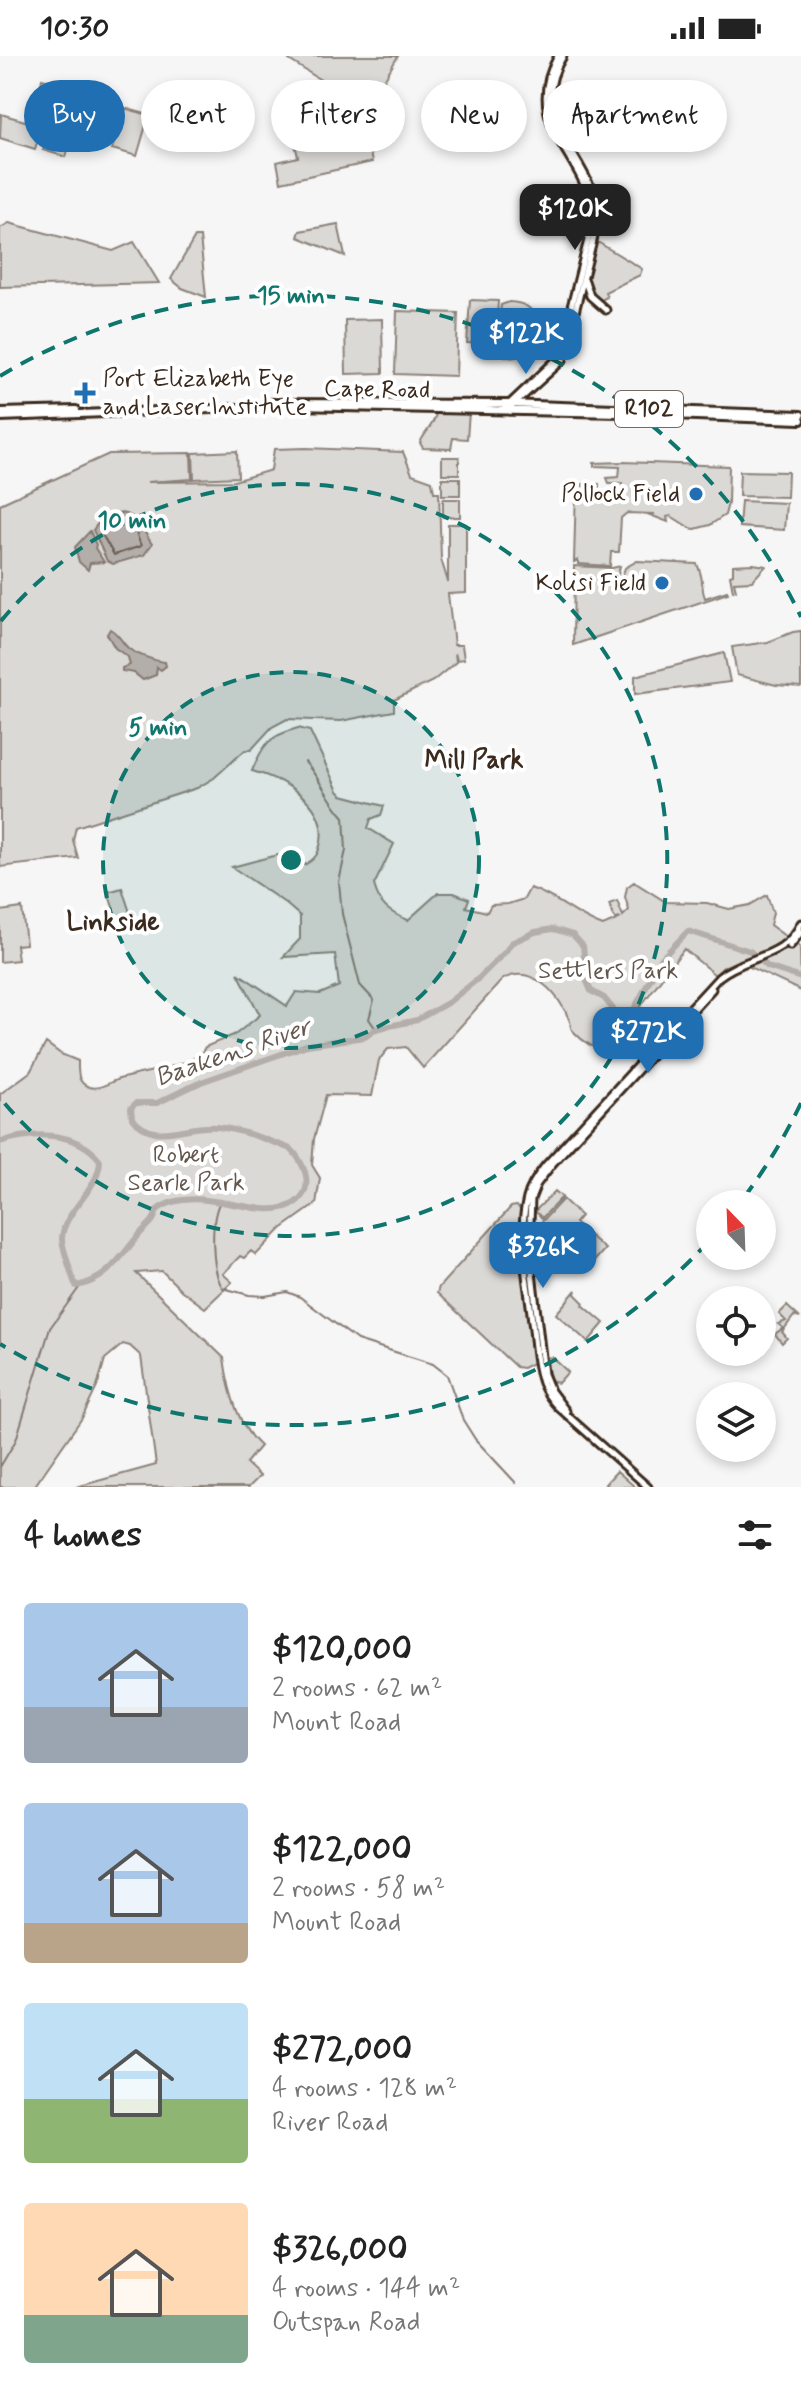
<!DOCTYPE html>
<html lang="en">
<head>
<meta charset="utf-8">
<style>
	:root { --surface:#fff; --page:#f6f6f6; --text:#222; --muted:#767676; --accent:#1f6fb2 }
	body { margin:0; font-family:Mynerve,sans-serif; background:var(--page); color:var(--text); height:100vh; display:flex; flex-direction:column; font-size:30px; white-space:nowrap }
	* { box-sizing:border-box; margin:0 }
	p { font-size:26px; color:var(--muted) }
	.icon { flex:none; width:44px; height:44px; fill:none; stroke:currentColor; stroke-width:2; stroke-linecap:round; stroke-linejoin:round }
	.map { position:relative; height:1431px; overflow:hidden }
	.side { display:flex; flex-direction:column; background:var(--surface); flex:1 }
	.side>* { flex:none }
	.guide { position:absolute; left:24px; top:24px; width:754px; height:72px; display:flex; gap:16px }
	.needle { width:52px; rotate:337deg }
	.controls { position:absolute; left:696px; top:1134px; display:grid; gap:16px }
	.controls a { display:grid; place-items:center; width:80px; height:80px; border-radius:50%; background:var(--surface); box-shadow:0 4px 12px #0003; font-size:40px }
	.price { position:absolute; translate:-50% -68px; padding:0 18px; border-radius:16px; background:var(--accent); color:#fff; font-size:26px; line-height:52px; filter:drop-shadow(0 2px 4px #0008) }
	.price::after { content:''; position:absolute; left:50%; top:48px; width:24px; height:18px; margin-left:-12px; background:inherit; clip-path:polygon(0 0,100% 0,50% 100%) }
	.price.selected { background:#222; color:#fff }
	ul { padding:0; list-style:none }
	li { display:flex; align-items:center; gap:24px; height:200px; padding:0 24px }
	li span { display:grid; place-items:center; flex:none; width:224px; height:160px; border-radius:8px; color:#555 }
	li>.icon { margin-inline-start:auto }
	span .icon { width:96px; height:96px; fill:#fffc; stroke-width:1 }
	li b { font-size:34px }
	h2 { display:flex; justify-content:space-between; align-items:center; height:96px; padding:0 24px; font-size:34px }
	.chip { padding:0 28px; border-radius:36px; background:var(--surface); box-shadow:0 4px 12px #0003; font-size:28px; line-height:72px }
	.chip.selected { background:var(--accent); color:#fff }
	.status { display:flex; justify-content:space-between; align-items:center; height:56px; padding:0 40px; background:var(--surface); direction:ltr }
	.status svg { height:22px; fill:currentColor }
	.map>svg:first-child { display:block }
	.green { fill:#dbd9d6; stroke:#8b827a; stroke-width:2 }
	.water { fill:#b4aeaa; stroke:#847972; stroke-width:2 }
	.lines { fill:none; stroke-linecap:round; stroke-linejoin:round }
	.shore { stroke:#6b5f56; stroke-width:2 }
	.stream { stroke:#847972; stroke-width:2 }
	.river { stroke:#b4aeaa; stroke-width:6 }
	.secondary-casing { stroke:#3b2a1e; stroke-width:11 }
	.primary-casing { stroke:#3b2a1e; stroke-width:12 }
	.secondary { stroke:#fff; stroke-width:5 }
	.primary { stroke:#fff; stroke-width:6 }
	.ring { fill:none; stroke:#0f766e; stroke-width:4; stroke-dasharray:14 10 }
	.poi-dot { fill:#1f6fb2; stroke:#fff; stroke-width:3 }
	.labels { text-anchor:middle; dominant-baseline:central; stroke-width:8; stroke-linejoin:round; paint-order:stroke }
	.shield { fill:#fff; stroke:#766a62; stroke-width:2 }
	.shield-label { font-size:22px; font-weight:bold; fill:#3b2a1e }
	.poi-label { font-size:24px; fill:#3b2a1e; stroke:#fff; text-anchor:end }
	.street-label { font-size:24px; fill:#3b2a1e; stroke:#fff }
	.park-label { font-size:24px; fill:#63564c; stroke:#fff }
	.neighbourhood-label { font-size:26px; font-weight:bold; fill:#3b2a1e; stroke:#fff }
	.water-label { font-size:26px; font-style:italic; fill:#65584f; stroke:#fff }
	.centre { fill:#0f766e; stroke:#fff; stroke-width:4 }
	.ring-label { font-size:24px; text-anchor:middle; font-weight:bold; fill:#0f766e; stroke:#fff; stroke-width:8; stroke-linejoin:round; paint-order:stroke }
</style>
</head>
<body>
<div class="status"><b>10:30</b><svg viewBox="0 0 49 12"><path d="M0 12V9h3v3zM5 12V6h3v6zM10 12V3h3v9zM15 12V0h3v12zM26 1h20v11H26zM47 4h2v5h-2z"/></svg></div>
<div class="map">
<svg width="801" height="1431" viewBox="0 0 801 1431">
	<rect width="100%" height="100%" fill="#f7f6f6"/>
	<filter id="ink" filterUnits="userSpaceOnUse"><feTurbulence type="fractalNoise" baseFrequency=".0125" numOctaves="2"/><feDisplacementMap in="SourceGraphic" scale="16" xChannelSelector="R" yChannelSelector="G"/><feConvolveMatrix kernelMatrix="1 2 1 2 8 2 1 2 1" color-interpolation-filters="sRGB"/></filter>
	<g filter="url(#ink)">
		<!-- green -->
		<path class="green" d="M292,0h106l-36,62 10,44 -91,20 -4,-20 21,-5 -8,-35 16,-4 21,-34 -38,-24z
			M42,23l15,4 -6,21 -13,-4z
			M66,32l26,8 -13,44 -26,-8z
			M98,44l24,7 -13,41 -24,-7z
			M124,52l25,7 -12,41 -25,-7z
			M1,58l41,12 -7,23 -35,-11z
			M47,83l22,7 -3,11 -23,-7z
			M9,167l104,28 21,-9 25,41 -159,4v-59z
			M338,168l7,32 -47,-19 2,-6z
			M195,181h5l6,60 -24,-9 -11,-9z
			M596,185l46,28 -2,6 -35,17 2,5 -6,3v4c-21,-21 -11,-36 -5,-63z
			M470,244l28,1 -3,43 -28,-1z
			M509,246c15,1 24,5 28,19 10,32 -37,51 -40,22 -1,-12 3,-26 4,-38z
			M397,255l61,2 -2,63 -61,-2z
			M382,263l1,54 -37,1 -1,-54z
			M440,355l29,1 -2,27 -14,-1 -2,11 -28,-1 -3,-5c5,-12 14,-17 16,-30z
			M306,392l97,4 9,22 20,7 2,11h5l2,67 7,23v-58h18v69l-18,1 6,51h8l2,14 -7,1 -2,-7 1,9 -23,19 -39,19v11l-53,10 -54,-2 -15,8 -21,23h-6l-31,28 -17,10 -121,39 -3,13 5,18 -78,9v-363l109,-50 82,-1 1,26 -45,3 87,-1 37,-11 3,-21z
			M237,395l1,26 -44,2 -1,-26z
			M442,401h17v17h-17z
			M623,406l106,4 -1,37 -3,12 -15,10 -15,4 -5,-1 -19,-12 -4,1 1,5 -18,-7 5,-1 -28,-1 -6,5 -2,34h-8l-1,14 -32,-2v-4l-4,2 2,-75h4v15l3,-18h16v16l21,3 2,-20h-13l-2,-5 12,-1 1,-10 -26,-1v-3z
			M740,415l48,1 -1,25 -48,-1z
			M442,422h18v17h-18z
			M443,443h17v18h-17z
			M741,445l45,2 -2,27 -45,-3z
			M637,505l60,3c8,17 3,21 8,34l22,-7 1,2 -155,52 1,-79 38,2 8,-2 -2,8 2,8 5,-14z
			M753,508l13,2 -14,15 -18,1 2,8 -3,1 -3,-16 3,-1v-9z
			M801,575v56l-25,-2 -39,-10 -5,-28 36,-5 25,-10z
			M724,597l6,29 -95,12v-18z
			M298,672l12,3 28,60 4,4 42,11 -3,9 -10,4 -3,9 26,16 -20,41c6,21 14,27 34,35l30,-27h16l15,6 -3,8 21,5 4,-7 17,-1 16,-5 6,-11c26,8 47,29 73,38l18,-8 -6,1 -6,-15 8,-3 6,15 6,-6 -4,-13 2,-10 7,-5 32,20 41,1 22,6 21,-4 17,-10 6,18 -3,12 30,22 1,44 -64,-30 -14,6 -8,8 -31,-26 -44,58 2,14 -34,32c-12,-4 -24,-10 -33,-20 -7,-7 -2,-3 -5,-11 -9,-26 -38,-60 -68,-42l-79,88 -17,-21 -18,2 -9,11 -7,36 -46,-1 -12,44 -2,26 8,13 -4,26 -35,25 -25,26 -5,-4 -7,7 -4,-2 -17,18 9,8 -27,26 -23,-17 -20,-20 -26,2 88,85c4,30 13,67 36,88l-14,17 14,13 -11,11h-173l80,-22 -15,-109 -11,-10 -7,-2 -18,15 -8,28 -15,31 -48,69h-34v-393l30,-22 16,-29 15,11 17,7c0,11 -1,22 11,26 11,3 20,-5 30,-8 24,-7 50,-9 73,-20 7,-3 10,-5 13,-12l31,-13 24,-19 -22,-42 49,33 9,-14 24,2 19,-8 -4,-32 -52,3 17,-18v-23l-15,-13 -53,-36 45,-12 27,10c12,-6 15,-12 17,-24 6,-39 -38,-62 -69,-70 11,-27 17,-35 46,-43z
			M122,832l11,34 -14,4 -11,-34z
			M22,852l4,36 -10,1 2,15 -18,2v-51z
			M555,1135l7,6 -20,21 -7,-7z
			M563,1143l18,17 -6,7 30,26 -16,18 -30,-26 -5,5 -19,-17z
			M516,1150l7,5 12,151 -12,6 -7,-1 -79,-74 2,-6 72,-80z
			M576,1234l-1,4 9,9 -1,2 21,18 -16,19 -32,-28z
			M787,1250l13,12 -6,-2 -12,16 5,6 -5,5 -7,-9 8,-6 -5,-4 8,-3 -7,-7z
			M552,1301l16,15 -10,11 -7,-2 -6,-23z
			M617,1415l18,16h-27l-3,-3z"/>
		<!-- water -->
		<path class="water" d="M120,457c20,2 22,17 32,31l-8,11 -31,9 -6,-3 -14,-31 10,-13z
			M90,475l6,14 -1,3 9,14 -14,1 -2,7 -9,-8 -4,-15z
			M110,573c9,5 11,12 18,19 7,6 27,13 37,14l1,4 -5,4 -4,-3 -1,8 -13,5 -9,-7 -12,-2v-3l8,-3 -2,-8 -13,-9 -8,-14z"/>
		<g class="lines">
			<!-- shore -->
			<path class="shore" d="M123,465l11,6 7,19 -27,9 -13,-22 7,-9z"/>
			<!-- stream -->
			<path class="stream" d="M305,706c16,18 23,38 39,55l2,33 -7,32 3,32 18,71 14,15 -5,19 7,10
				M220,1146c-10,17 -9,70 3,86l26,7 16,1 22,-4 13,5 57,43 76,24 14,11 16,45 12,19 41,44
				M0,1411l16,-27 34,-112 31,-43"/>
			<!-- river -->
			<path class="river" d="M0,1086c32,-11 77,-11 100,18 -1,31 -36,50 -38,78 -1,4 11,42 14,48 31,-5 44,-29 63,-51 8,-10 15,-11 18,-25 28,-22 74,-4 107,-1 32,3 54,-17 36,-48 -4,-6 -5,-10 -12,-13 -22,-9 -46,-18 -70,-21 -32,-4 -63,20 -86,-9l-1,-10 5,-5h21l44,-21 106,-37 58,-8 11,-8 41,-9 32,-18 30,-24 27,-27 5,-8 24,-11 18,-3 20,6 10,11 2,18 -3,6 9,21 13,7 17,21 10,-4 30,-56 27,-28 62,20 18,16 33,11"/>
			<defs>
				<path id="secondary" d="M585,225l5,15 16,14
					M503,354l55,-52 33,-130c8,-69 -75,-96 -33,-172
					M508,354l55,-50 34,-135c5,-66 -77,-99 -34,-169
					M790,890l11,-14
					M566,1355l-15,-20 -7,-17 -15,-127 2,-48 6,-15 16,-21 159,-174
					M648,1431l-89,-79c-8,-8 -13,-15 -17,-25 -7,-20 -7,-41 -10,-61 -4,-39 -15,-85 -5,-124 3,-12 10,-22 18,-32l174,-189c27,-22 66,-18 82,-54"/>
				<path id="primary" d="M271,347l237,1 293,11
					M0,356l76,-2
					M0,361l295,-11 325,7 181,7"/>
			</defs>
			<!-- secondary casing -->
			<use href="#secondary" class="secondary-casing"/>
			<!-- primary casing -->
			<use href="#primary" class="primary-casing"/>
			<!-- secondary -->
			<use href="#secondary" class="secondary"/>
			<!-- primary -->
			<use href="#primary" class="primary"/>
		</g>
	</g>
	<!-- distance rings -->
	<circle cx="291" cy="804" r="188" fill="#0f766e" fill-opacity=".12"/>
	<g class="ring">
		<circle cx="291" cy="804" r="188"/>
		<path d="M1 565A376 376 0 1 1 1 1043"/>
		<path d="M801 1047A565 565 0 0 1 739 1148M708 1186A565 565 0 0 1 0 1288M0 320A565 565 0 0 1 801 561"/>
	</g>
	<!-- markers -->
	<g class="poi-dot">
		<path d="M81 325h8v8h8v8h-8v8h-8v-8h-8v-8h8z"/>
		<circle cx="696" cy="438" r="8"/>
		<circle cx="662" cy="527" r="8"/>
	</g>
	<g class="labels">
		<!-- shield labels -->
		<rect class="shield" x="615" y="335" width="68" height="36" rx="6"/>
		<g class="shield-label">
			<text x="649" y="353">R102</text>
		</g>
		<!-- poi labels -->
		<g class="poi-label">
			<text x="103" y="323" text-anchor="start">Port Elizabeth Eye<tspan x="103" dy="28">and Laser Institute</tspan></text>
			<text x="680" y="438">Pollock Field</text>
			<text x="646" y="527">Kolisi Field</text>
		</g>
		<!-- street labels -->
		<g class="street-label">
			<text transform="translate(377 334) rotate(1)">Cape Road</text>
		</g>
		<!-- park labels -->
		<g class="park-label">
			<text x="608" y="915">Settlers Park</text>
			<text x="186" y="1099">Robert<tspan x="186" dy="28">Searle Park</tspan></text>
		</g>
		<!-- neighbourhood labels -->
		<g class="neighbourhood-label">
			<text x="474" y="705">Mill Park</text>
			<text x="113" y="867">Linkside</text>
		</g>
		<!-- water labels -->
		<g class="water-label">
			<text transform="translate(233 997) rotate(-19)">Baakens River</text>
		</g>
	</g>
	<circle cx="291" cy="804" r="12" class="centre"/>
	<g class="ring-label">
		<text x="291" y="247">15 min</text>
		<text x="132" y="472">10 min</text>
		<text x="158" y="679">5 min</text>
	</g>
</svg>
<div class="controls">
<a><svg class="needle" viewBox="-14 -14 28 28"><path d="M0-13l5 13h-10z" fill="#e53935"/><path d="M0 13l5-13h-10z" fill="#767676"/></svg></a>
<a><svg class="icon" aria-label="locate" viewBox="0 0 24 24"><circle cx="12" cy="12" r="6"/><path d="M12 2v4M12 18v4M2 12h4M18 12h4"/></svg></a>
<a><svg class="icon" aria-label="layers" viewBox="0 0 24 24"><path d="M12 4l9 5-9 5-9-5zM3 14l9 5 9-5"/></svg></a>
</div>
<b class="price selected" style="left:575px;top:196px">$120K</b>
<b class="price" style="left:526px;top:320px">$122K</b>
<b class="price" style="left:648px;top:1019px">$272K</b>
<b class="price" style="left:543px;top:1234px">$326K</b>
<div class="guide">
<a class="chip selected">Buy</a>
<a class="chip">Rent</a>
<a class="chip">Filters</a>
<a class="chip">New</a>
<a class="chip">Apartment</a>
</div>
</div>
<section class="side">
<h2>4 homes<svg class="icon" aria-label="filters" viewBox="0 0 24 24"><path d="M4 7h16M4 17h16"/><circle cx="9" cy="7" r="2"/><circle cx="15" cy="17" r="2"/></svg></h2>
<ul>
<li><span style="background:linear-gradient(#a9c7e8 65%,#9aa5b1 0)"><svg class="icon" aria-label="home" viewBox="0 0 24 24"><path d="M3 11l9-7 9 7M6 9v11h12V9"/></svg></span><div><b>$120,000</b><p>2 rooms · 62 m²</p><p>Mount Road</p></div></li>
<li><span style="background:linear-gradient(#a9c7e8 75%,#b9a48a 0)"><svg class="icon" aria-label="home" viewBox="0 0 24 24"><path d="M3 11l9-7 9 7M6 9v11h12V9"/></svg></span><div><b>$122,000</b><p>2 rooms · 58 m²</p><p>Mount Road</p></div></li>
<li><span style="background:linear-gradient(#bfe0f5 60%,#8fb573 0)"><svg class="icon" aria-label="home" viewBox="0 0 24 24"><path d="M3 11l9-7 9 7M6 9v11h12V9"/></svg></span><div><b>$272,000</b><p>4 rooms · 128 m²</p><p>River Road</p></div></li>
<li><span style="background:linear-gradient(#ffd9b3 70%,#7fa58c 0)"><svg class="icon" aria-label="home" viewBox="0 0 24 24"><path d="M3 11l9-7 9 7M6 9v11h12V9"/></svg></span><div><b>$326,000</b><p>4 rooms · 144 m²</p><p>Outspan Road</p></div></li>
</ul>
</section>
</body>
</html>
